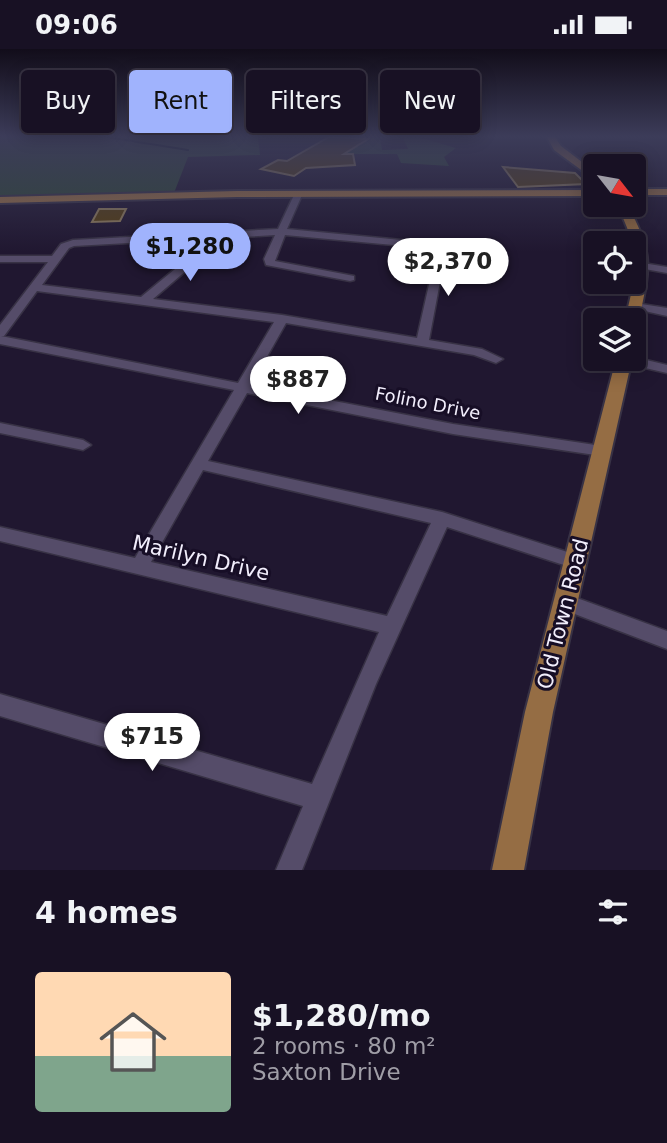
<!DOCTYPE html>
<html lang="en">
<head>
<meta charset="utf-8">
<style>
	:root { --surface:#181124; --page:#211a2c; --text:#f1f3f6; --muted:#9f9da6; --line:#363141; --accent:#a0b3fd }
	body { margin:0; font-family:"DejaVu Sans",sans-serif; background:var(--page); color:var(--text); height:100vh; display:flex; flex-direction:column; font-size:26px; white-space:nowrap }
	* { box-sizing:border-box; margin:0 }
	p { font-size:23px; color:var(--muted) }
	.icon { flex:none; width:38px; height:38px; fill:none; stroke:currentColor; stroke-width:2; stroke-linecap:round; stroke-linejoin:round }
	.map { position:relative; height:821px; overflow:hidden }
	.panel { display:flex; flex-direction:column; background:var(--surface); flex:1 }
	.panel>* { flex:none }
	.guide { position:absolute; left:21px; top:21px; width:626px; height:63px; display:flex; gap:14px }
	.needle { width:46px; rotate:121deg }
	.fabs { position:absolute; left:583px; top:105px; display:grid; gap:14px }
	.fabs a { display:grid; place-items:center; width:63px; height:63px; border-radius:7px; background:var(--surface); box-shadow:0 4px 18px #0003,0 0 0 2px var(--line); font-size:35px }
	.price { position:absolute; translate:-50% -60px; padding:0 16px; border-radius:24px; background:#fff; color:#222; font-size:23px; line-height:46px; filter:drop-shadow(0 2px 4px #0008) }
	.price::after { content:''; position:absolute; left:50%; top:42px; width:21px; height:16px; margin-left:-10px; background:inherit; clip-path:polygon(0 0,100% 0,50% 100%) }
	.price.on { background:var(--accent); color:#111 }
	ul { padding:0; list-style:none }
	li { display:flex; align-items:center; gap:21px; height:175px; padding:0 35px }
	li span { display:grid; place-items:center; flex:none; width:196px; height:140px; border-radius:7px; color:#555 }
	li>.icon { margin-inline-start:auto }
	span .icon { width:84px; height:84px; fill:#fffc; stroke-width:1 }
	li b { font-size:30px }
	h2 { display:flex; justify-content:space-between; align-items:center; height:84px; padding:0 35px; font-size:30px }
	.chip { padding:0 24px; border-radius:7px; background:var(--surface); box-shadow:0 4px 18px #0003,0 0 0 2px var(--line); font-size:24px; line-height:63px }
	.chip.on { background:var(--accent); color:#111 }
	.status { display:flex; justify-content:space-between; align-items:center; height:49px; padding:0 35px; background:var(--surface); direction:ltr }
	.status svg { height:19px; fill:currentColor }
	.map>svg:first-child { display:block }
	.green { fill:#2f4637 }
	.lines { fill:none; stroke-linecap:round; stroke-linejoin:round }
	.stream { stroke:#000d18; stroke-width:2 }
	.building { fill:#523c15; stroke:#887658; stroke-width:2 }
	.minor-casing { stroke:#383245; stroke-width:3 }
	.major-casing { stroke:#383245; stroke-width:4 }
	.minor { fill:#554c69; fill-rule:evenodd }
	.major { fill:#956d44; fill-rule:evenodd }
	.labels { text-anchor:middle; dominant-baseline:central; stroke-width:6; stroke-linejoin:round; paint-order:stroke }
	.street-label { font-size:18px; fill:#f2eefc; stroke:#170e26 }
	.near-street-label { font-size:21px; fill:#f2eefc; stroke:#170e26 }
</style>
</head>
<body>
<div class="status"><b>09:06</b><svg viewBox="0 0 49 12"><path d="M0 12V9h3v3zM5 12V6h3v6zM10 12V3h3v9zM15 12V0h3v12zM26 1h20v11H26zM47 4h2v5h-2z"/></svg></div>
<div class="map">
<svg width="667" height="821" viewBox="0 0 667 821">
	<rect width="100%" height="100%" fill="#201730"/>
	<!-- green -->
	<path class="green" d="M0,88h258l2,18 -72,2 -14,36 -174,4z
		M366,89h14l2,12 26,-1 -5,-11h18l35,10 -12,9 5,9 -48,-3 -4,-9h-61l16,-9 6,1z"/>
	<g class="lines">
		<!-- stream -->
		<path class="stream" d="M107,88l81,13"/>
	</g>
	<!-- building -->
	<path class="building" d="M329,88l39,2 -24,15h9l2,11 -49,3 -12,8 -33,-7 17,-9 9,1z
		M503,118l72,6 11,11 -68,3z
		M99,160h27l-6,12 -28,1z"/>
	<g class="lines">
		<defs>
			<path id="minor" d="M298,143l4,3 -15,34 208,20 1,2 -5,3 -45,-4 -17,90 53,9 21,10 -7,4 -22,-8 -188,-32 -35,62 202,39 149,22 8,5 -8,5 -149,-22 -206,-41 -39,68 234,51 141,45 2,5 -2,5 -7,2 -129,-42 -71,157 -74,186h-26l27,-64 -303,-90v-22l312,90 67,-152 -379,-91v-14l135,31 99,-168 -234,-46v-19l48,-63h-48v-6h52l9,-12 12,-4 205,-11 16,-34zM275,186l-11,24 2,6 84,16 4,-1v-4l-79,-15 10,-26 152,14 -20,89 -135,-23 -129,-16 41,-35 16,-25zM200,190l-14,21 -45,37 -99,-12 27,-37 5,-2zM37,242l237,31 -36,61 -237,-47h3zM203,421l228,53 -44,93 -236,-54z
				M643,214l24,4v6l-28,-5v-4z
				M635,254l32,5v8l-36,-8v-4z
				M634,308l33,8v8l-48,-11 -2,-3z
				M0,374l83,17 8,5 -8,5 -83,-17z
				M566,545l101,37v18l-108,-41 -3,-6 3,-6z"/>
			<path id="major" d="M547,88h8l6,9 34,26v8l-41,-30z
				M634,140h33v6h-33z
				M595,141v6l-358,1 -237,6v-6l237,-6z
				M617,156h10c27,47 23,63 12,115l-5,4v-4h-9c13,-54 16,-65 -8,-115z
				M616,310h16l-79,353 -29,158h-32l33,-158z"/>
		</defs>
		<!-- minor casing -->
		<use href="#minor" class="minor-casing"/>
		<!-- major casing -->
		<use href="#major" class="major-casing"/>
		<!-- minor -->
		<use href="#minor" class="minor"/>
		<!-- major -->
		<use href="#major" class="major"/>
	</g>
	<!-- sky -->
	<linearGradient id="sky" x2="0" y2="1"><stop stop-color="#120d1a"/><stop offset="0.43" stop-color="#3c3c59"/><stop offset="1" stop-color="#3c3c59" stop-opacity="0"/></linearGradient>
	<rect width="667" height="203" fill="url(#sky)"/>
	<g class="labels">
		<!-- street labels -->
		<g class="street-label">
			<text transform="translate(428 354) rotate(11)">Folino Drive</text>
		</g>
		<!-- near-street labels -->
		<g class="near-street-label">
			<text transform="translate(201 509) rotate(13)">Marilyn Drive</text>
			<text transform="translate(563 565) rotate(-76)">Old Town Road</text>
		</g>
	</g>
</svg>
<div class="fabs">
<a><svg class="needle" viewBox="-14 -14 28 28"><path d="M0-13l5 13h-10z" fill="#e53935"/><path d="M0 13l5-13h-10z" fill="#9f9da6"/></svg></a>
<a><svg class="icon" aria-label="locate" viewBox="0 0 24 24"><circle cx="12" cy="12" r="6"/><path d="M12 2v4M12 18v4M2 12h4M18 12h4"/></svg></a>
<a><svg class="icon" aria-label="layers" viewBox="0 0 24 24"><path d="M12 4l9 5-9 5-9-5zM3 14l9 5 9-5"/></svg></a>
</div>
<b class="price on" style="left:190px;top:234px">$1,280</b>
<b class="price" style="left:448px;top:249px">$2,370</b>
<b class="price" style="left:298px;top:367px">$887</b>
<b class="price" style="left:152px;top:724px">$715</b>
<div class="guide">
<a class="chip">Buy</a>
<a class="chip on">Rent</a>
<a class="chip">Filters</a>
<a class="chip">New</a>
</div>
</div>
<section class="panel">
<h2>4 homes<svg class="icon" aria-label="filters" viewBox="0 0 24 24"><path d="M4 7h16M4 17h16"/><circle cx="9" cy="7" r="2"/><circle cx="15" cy="17" r="2"/></svg></h2>
<ul>
<li><span style="background:linear-gradient(#ffd9b3 60%,#7fa58c 0)"><svg class="icon" aria-label="home" viewBox="0 0 24 24"><path d="M3 11l9-7 9 7M6 9v11h12V9"/></svg></span><div><b>$1,280/mo</b><p>2 rooms · 80 m²</p><p>Saxton Drive</p></div></li>
</ul>
</section>
</body>
</html>
